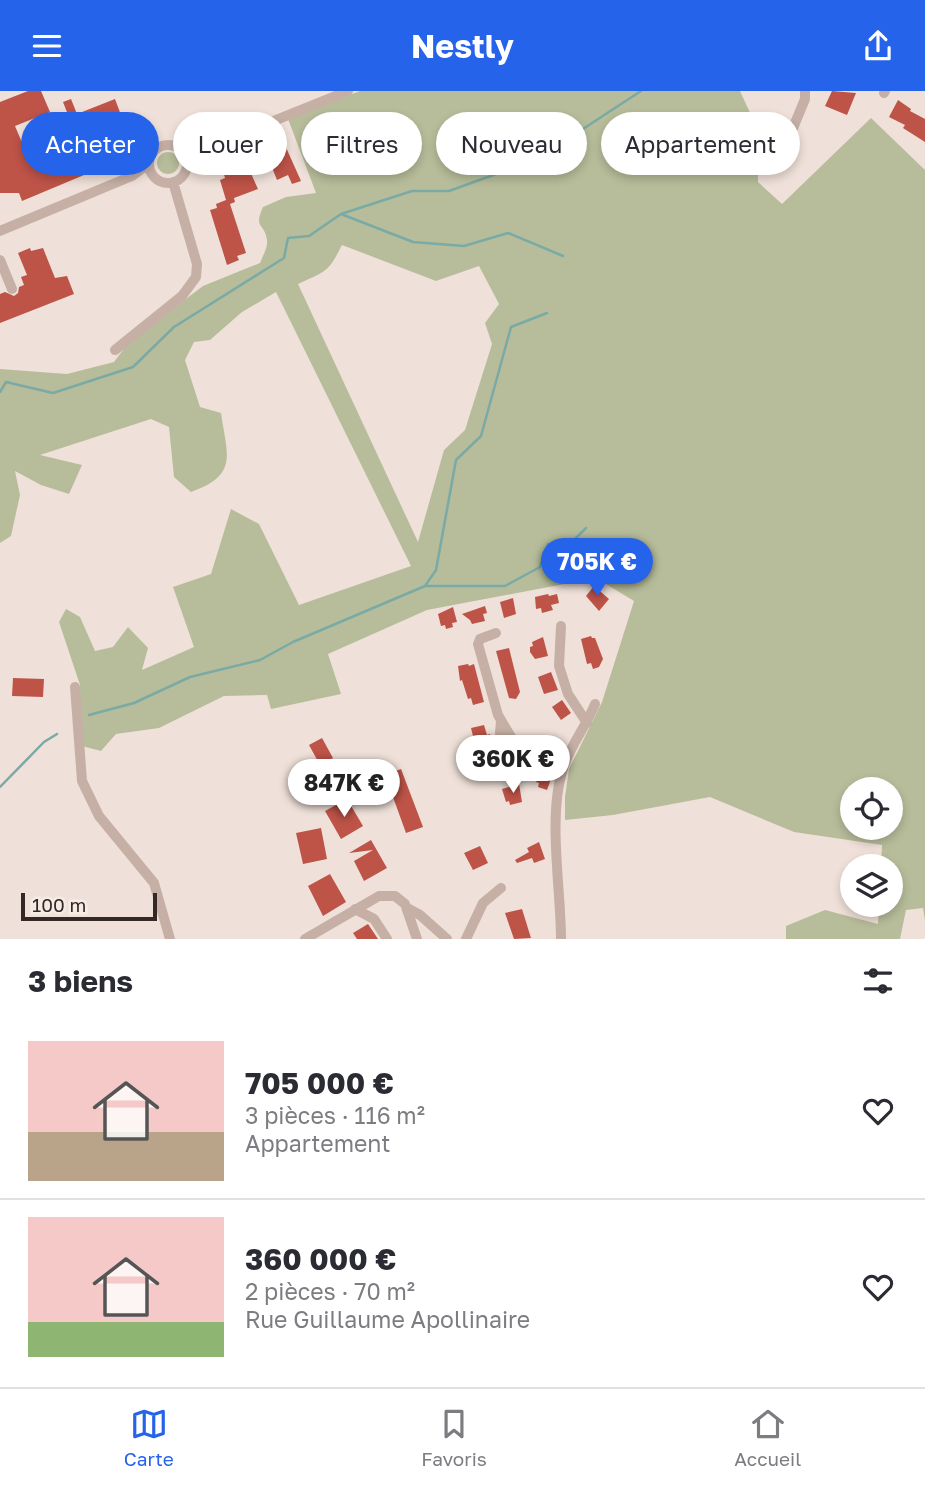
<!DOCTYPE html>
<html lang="fr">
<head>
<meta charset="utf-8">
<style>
	:root { --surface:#fff; --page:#f2f2f3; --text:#2b2b33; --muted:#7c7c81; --line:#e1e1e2; --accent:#2563eb }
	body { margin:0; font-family:"Golos Text",sans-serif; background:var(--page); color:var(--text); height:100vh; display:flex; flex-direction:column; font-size:26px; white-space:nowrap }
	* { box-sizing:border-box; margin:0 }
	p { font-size:23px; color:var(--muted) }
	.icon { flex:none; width:38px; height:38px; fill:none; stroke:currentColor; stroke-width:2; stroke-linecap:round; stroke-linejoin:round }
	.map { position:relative; height:848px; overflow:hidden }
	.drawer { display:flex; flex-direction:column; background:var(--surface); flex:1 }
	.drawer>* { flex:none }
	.top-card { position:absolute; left:21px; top:21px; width:884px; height:63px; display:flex; gap:14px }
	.tools { position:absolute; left:840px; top:686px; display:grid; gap:14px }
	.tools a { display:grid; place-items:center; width:63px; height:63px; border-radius:50%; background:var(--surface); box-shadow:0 4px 10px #0003; font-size:35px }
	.scale { position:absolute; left:21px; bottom:18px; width:136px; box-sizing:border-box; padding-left:7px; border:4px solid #332826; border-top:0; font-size:19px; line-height:24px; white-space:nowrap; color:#332826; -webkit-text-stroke:5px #f7ece5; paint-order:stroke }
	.price { position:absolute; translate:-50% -60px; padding:0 16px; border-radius:24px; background:#fff; color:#222; font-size:23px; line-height:46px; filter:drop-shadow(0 2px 4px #0008) }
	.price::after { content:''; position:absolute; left:50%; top:42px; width:21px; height:16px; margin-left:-10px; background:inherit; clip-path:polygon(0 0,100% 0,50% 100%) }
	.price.selected { background:var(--accent); color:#fff }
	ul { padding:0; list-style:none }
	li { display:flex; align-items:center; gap:21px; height:175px; padding:0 28px }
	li+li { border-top:2px solid var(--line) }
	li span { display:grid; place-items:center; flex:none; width:196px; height:140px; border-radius:0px; color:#555 }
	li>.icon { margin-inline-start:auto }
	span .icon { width:84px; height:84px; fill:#fffc; stroke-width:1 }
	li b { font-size:30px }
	h2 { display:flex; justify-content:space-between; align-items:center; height:84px; padding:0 28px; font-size:30px }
	.pill { padding:0 24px; border-radius:32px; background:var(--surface); box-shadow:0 4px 10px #0003; font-size:24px; line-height:63px }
	.pill.selected { background:var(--accent); color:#fff }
	header { display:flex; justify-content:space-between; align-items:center; height:91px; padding:0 28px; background:var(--accent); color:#fff; font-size:32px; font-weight:700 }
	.tab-bar { display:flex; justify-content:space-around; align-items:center; height:98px; border-top:2px solid var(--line); background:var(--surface); font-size:19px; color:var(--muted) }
	.tab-bar a { display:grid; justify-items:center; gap:4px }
	.tab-bar .selected { color:var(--accent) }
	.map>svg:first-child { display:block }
	.green { fill:#b7bd9a; fill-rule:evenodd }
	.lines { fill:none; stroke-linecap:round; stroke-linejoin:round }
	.stream { stroke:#7aaaa5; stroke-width:2.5 }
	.building { fill:#be5348; fill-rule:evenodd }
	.minor { stroke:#c6b0a6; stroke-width:10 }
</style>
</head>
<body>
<header><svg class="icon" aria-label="menu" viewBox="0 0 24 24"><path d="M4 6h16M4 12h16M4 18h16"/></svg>Nestly<svg class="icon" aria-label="share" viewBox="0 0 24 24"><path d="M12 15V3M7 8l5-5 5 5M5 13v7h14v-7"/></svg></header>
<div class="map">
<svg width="925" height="848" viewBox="0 0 925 848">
	<rect width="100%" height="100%" fill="#efe1d9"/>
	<!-- green -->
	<path class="green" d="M360,0h380l17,37 1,54 24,22 89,-86 54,52v751l-2,-13 -17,2 -6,29h-114v-13l39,-16 53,14 1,-19h12v-39h-10l1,-21 -88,-13 -84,-35 -97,18 -48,5v-23l4,-28 33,-67 32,-101 -38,-23 -169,32 -99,44 13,40 -70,15 -4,-14 -43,1 -65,32 -43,6 -15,17 -23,-6 2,-60 -21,-63 7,-13 14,8 15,34 18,-4 15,-20 20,21 -6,22 52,-23 -21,-60 38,-13 20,-65 28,15 40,81 112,-39 -135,-274 -34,20 -32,28 -16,2 -9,18 15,47 21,6c6,42 18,62 -30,79l-17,-15 -5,-50 -18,-8 -111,36 42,10 -13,29 -28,-9 -26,-14 5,24 -9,41 -11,7v-174l67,5 47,-12 15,-20 74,-56 57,-23c3,-8 8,-16 7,-23 -2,-17 -14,-11 -4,-33l23,-10 30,-4 -28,-74zM342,154l94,36 43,-15 20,38 -14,19 7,21 -27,86 -21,20 -26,92 -120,-258c28,-13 30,-11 44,-39zM852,698h39v39h-39z
		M157 72a11 11 0 1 1 22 0a11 11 0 1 1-22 0Z"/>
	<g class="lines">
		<!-- stream -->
		<path class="stream" d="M341,123l72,28 51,4 44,-13 55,23
			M0,301l6,-10 47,11 80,-26 41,-40 110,-69 4,-20 21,-2 32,-22 71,-23h37l88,-32 104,-68
			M425,495h80l35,-19 8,-23 20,2 18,-18
			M89,624l45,-12 56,-26 70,-17 33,-18 132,-56 11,-16 20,-110 25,-24 30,-109 36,-14
			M0,696l44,-45 13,-8"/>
	</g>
	<!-- building -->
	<path class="building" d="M28,0h13l9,21 -35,14 8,19 49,-20 -9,-23 8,-3 6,15 38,-15 18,48 -9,3 3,7 -105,44 -3,-8h-19v-91zM107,32l8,19 -16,7 -8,-20z
		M832,0l24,2 -9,22 -22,-9z
		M898,9l13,9 -1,2 15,8v23l-22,-14 2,-3 -16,-8z
		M766,40l31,15 -9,21 -19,-8 4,-12 -12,-5z
		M275,50l2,4 7,-2 17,38 -9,3 -4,-9 -11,5 -14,-35z
		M235,63l1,4 7,-2 15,33 -24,9 1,4 -5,2 16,49 -9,3 2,4 -12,5 -17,-55 7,-2 -1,-4 10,-4 -6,-20 5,-2 -2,-7 4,-1 -5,-12z
		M30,157l1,3 12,-3 12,30 12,-2 7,18 -74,29v-29l5,-2 9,4 4,-3 1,-6 5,-2 -3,-8 6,-2 -9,-22z
		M594,495l15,13 -10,12 -13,-15z
		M548,503l1,2 8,-2 2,9 -8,2 2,5 -11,3 -1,-5 -5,1 -1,-12z
		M513,507l3,16 -12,4 -4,-16z
		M485,515l2,7 -4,1 2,7 -13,3 -2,-4 -8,-6z
		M453,516l4,15 -5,1 1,4 -7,2 -1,-4 -4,1 -3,-12z
		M591,545l1,2h3l8,21 -4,8 -6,2 -2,-6 -4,1 -6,-25z
		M543,546l5,19 -13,3 -5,-7v-5l3,-1 -1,-4z
		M509,557l11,44 -4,7 -7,-1 -13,-47z
		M468,573l1,2 5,-2 10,38 -11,3 -2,-7 -3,1 -6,-19 -2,1 -2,-15z
		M551,581l7,18 -14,4 -6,-17z
		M13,587l31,1 -1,18 -31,-1z
		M562,609l9,13 -10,7 -9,-13z
		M484,634l3,10 3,-1 4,24h2l3,10 -13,3 -5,-29 -4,1v-4l-3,1 -3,-12z
		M322,647l11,20 -13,7 -11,-20z
		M541,647l15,5 -6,15 -14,-6z
		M401,678l22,58 -17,6 -21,-58z
		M540,679l9,3 -2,4 4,2 -4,11 -9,-3 1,-4 -3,-1z
		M519,693l3,18 -12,3 -1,-4 -3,1 -4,-13z
		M347,708l16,27 -22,13 -16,-28z
		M321,737l6,31 -24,5 -7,-31z
		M371,749l16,28 -23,13 -10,-20 19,-11 -24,3z
		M539,751l6,17 -11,4 -2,-5 -15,5 -2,-3 14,-8 -2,-4z
		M480,755l8,17 -15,7 -9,-17z
		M330,783l16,28 -23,14 -15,-30z
		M522,818l9,29 -17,1 -9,-26z
		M368,833l10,15h-21l-4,-6z"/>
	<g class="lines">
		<!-- minor -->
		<path class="minor" d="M884,2l1,-2
			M791,42l14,-34v-8
			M149 73a19 19 0 1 1 38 0a19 19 0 1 1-38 0Z
			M178,56l40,-8
			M188,71l10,-8 38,-18 112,-45
			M0,140l132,-55 17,-13
			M0,169l12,29
			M115,259l67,-54 14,-19 1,-13 -24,-82
			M561,535l-2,40 9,28 19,29
			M496,542l-16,6 -2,5 20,71 16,27 11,15 37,13
			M75,596l7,94 17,35 55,67 16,56
			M501,630l-1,12 11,39 6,-2 3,-9 5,-4
			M407,817l13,7 27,24
			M355,818l19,10 13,20
			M305,848l74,-43h16l10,8 12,35
			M466,848l17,-36 18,-15
			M561,848c0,-49 -13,-121 1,-167 6,-24 24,-45 33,-68"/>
	</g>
</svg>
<div class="tools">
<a><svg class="icon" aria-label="locate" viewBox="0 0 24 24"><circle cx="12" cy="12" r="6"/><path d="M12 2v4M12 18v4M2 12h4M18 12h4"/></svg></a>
<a><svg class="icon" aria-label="layers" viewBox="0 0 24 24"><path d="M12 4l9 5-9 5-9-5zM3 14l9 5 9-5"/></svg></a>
</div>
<div class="scale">100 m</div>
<b class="price selected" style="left:597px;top:507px">705K €</b>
<b class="price" style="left:513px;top:704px">360K €</b>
<b class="price" style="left:344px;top:728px">847K €</b>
<div class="top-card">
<a class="pill selected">Acheter</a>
<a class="pill">Louer</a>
<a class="pill">Filtres</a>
<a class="pill">Nouveau</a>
<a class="pill">Appartement</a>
</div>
</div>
<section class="drawer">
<h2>3 biens<svg class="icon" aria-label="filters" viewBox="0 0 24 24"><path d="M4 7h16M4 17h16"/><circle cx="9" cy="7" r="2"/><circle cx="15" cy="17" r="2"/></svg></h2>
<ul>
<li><span style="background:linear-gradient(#f6c9c9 65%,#b9a48a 0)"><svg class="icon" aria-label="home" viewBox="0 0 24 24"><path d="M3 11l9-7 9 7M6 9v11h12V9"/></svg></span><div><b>705 000 €</b><p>3 pièces · 116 m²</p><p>Appartement</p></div><svg class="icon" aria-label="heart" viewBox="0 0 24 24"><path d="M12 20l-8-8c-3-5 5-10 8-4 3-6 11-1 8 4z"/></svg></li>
<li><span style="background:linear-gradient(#f6c9c9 75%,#8fb573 0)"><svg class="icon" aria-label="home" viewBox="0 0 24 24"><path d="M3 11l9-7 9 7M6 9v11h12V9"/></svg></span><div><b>360 000 €</b><p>2 pièces · 70 m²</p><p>Rue Guillaume Apollinaire</p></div><svg class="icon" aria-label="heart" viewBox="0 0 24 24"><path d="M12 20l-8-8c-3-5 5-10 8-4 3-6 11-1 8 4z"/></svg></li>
</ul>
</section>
<nav class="tab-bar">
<a class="selected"><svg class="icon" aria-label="map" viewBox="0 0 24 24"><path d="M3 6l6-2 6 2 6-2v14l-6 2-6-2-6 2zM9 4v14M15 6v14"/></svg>Carte</a>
<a><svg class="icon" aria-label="saved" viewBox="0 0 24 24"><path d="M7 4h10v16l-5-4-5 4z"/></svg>Favoris</a>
<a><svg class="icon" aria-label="home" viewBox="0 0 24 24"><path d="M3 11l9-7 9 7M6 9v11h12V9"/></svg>Accueil</a>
</nav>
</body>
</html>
